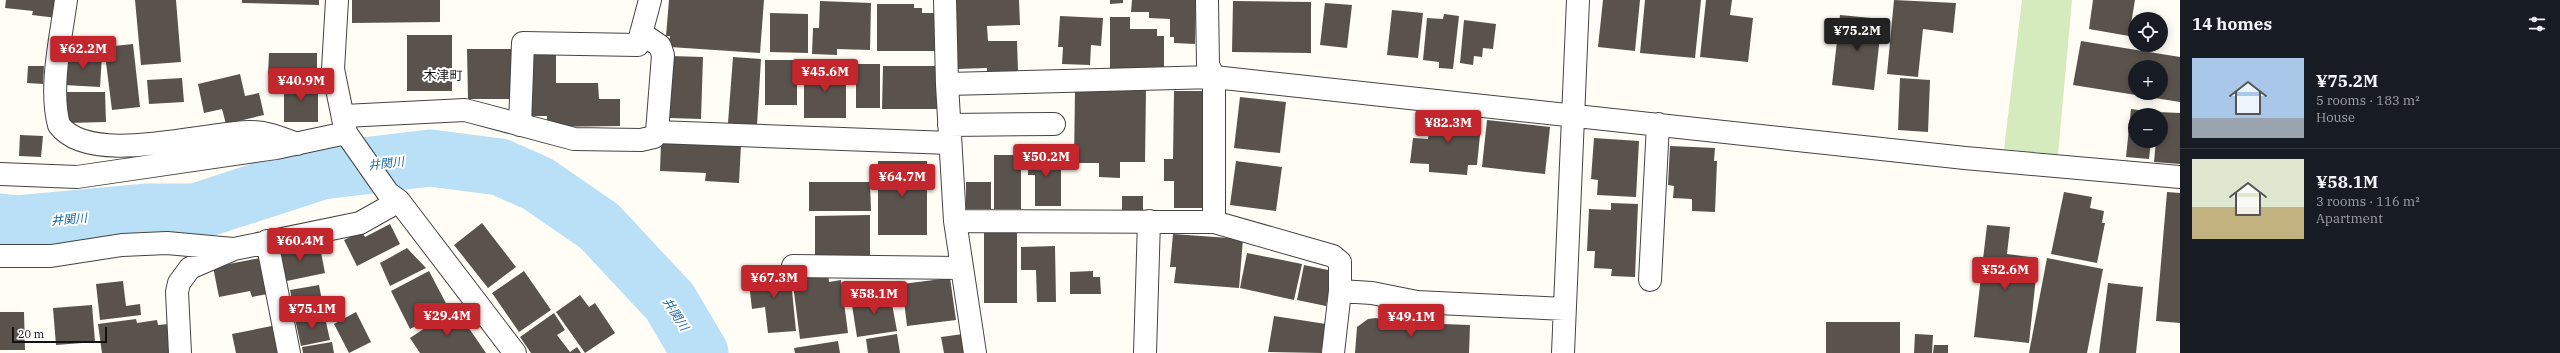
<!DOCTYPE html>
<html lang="en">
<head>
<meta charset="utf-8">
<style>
	:root { --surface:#171b24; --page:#242831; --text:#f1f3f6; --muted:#9ea1a6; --line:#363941; --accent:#c4262e }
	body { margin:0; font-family:"IBM Plex Serif","Noto Sans JP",serif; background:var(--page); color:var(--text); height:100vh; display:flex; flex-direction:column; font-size:15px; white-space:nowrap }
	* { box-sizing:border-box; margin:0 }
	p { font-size:13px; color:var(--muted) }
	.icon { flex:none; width:22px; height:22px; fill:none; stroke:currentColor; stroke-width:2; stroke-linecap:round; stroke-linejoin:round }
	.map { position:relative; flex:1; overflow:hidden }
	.drawer { display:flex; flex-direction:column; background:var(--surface); width:380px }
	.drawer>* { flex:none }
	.buttons { position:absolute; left:2128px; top:12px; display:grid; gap:8px }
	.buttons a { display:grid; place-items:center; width:40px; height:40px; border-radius:50%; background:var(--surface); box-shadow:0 2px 10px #0003; font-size:20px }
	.scale { position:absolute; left:12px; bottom:10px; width:95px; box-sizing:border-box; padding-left:4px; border:2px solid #111; border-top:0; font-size:11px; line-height:14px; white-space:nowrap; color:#111; -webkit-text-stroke:3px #fff; paint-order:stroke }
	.price { position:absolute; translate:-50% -34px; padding:0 9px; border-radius:4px; background:var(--accent); color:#fff; font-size:13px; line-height:26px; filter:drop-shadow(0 1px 2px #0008) }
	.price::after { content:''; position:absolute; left:50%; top:24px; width:12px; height:9px; margin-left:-6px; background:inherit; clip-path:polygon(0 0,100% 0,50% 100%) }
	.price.current { background:#222; color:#fff }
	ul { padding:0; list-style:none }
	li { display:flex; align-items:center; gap:12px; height:100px; padding:0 12px }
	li+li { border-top:1px solid var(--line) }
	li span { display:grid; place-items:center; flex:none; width:112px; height:80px; border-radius:0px; color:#555 }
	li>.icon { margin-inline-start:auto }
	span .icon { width:48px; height:48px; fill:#fffc; stroke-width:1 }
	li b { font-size:17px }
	h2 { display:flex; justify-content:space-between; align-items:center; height:48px; padding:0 12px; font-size:17px }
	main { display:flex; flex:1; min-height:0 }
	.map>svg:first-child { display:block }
	.green { fill:#d5ebbd }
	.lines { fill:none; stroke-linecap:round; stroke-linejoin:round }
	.river { stroke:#b9e0f7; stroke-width:57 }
	.building { fill:#5a524d; fill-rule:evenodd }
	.minor-casing { stroke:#444; stroke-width:24 }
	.minor { stroke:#fff; stroke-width:22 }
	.labels { text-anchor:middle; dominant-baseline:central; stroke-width:4; stroke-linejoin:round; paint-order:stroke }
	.water-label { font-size:12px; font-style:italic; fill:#1768a6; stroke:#fff }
	.quarter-label { font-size:13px; fill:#111; stroke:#fff }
</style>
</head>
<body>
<main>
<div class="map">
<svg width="2180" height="353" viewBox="0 0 2180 353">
	<rect width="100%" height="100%" fill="#fffdf5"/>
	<!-- green -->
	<path class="green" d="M2022,0h50l-14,155 -54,-6z"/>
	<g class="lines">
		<!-- river -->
		<path class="river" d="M0,222l17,2 131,-12h47l127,-41 108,-13 70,9 38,17 61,42 71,76 30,51"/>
	</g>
	<!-- building -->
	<path class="building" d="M6,0h53l-2,18 -25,-3 1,-4 -28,-3z
		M135,0h41l5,62 -40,3z
		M242,0h77v5l-77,-2z
		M352,0h88v22l-88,1z
		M669,0h95l-4,53 -90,-6v-11h-4z
		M956,0h63l1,25 -33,1 1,15h29l1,30 -31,1v-4l-30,1z
		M1110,0h13v3l-13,1z
		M1132,0h64l-1,44 -21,-1v-6h-4v-18l-21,-1v-6h-18z
		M1603,0h37l-5,51 -37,-4z
		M1645,0h56l-6,58 -55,-5z
		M1706,0h26l-2,15 23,3 -5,44 -48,-5z
		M1894,0l62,3 -3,30 -30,-4 -5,48 -31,-3z
		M2093,0h42l-6,36 -40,-7z
		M820,1l51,2 -1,47 -33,-1v6l-25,-1 1,-26h6z
		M1233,1l78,1v51l-79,-1z
		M1325,3l27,2 -5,43 -27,-3z
		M877,4h37v4h8v5h15v38h-60z
		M1392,10l31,3 -5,45 -31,-3z
		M770,13l38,1v39l-38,-1z
		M1444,14l15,2 -6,53 -14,-1v-6l-16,-2 4,-42 16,1z
		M1840,15l42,4 -8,71 -42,-5z
		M1060,16l43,2 -2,28 -10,-1 -1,20 -28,-1 1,-17h-5z
		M1110,17h20v12h27v7h7v33h-54z
		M1464,20l32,4 -3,25 -10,-1 -1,9 -8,-1 -1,9 -13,-2z
		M407,35h45v56h-45z
		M2081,41l99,16v45l-107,-17zM2135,67h26v26h-26z
		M133,44l7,63 -28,3 -8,-63z
		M467,49h44l1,50h-44z
		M529,50h27v33h42l1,16h21v27l-73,1v-11h-17z
		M269,53h48v22l-49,-1z
		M66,54l36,1 -2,32 -36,-2z
		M671,56l32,1 -2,62 -32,-1z
		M733,57l28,2 -4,66 -29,-2z
		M765,60h32v45h-32z
		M856,64h24v44h-24z
		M28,66h16l-1,18 -16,-1z
		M883,66h56v43h-57z
		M804,68h42v50h-42z
		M240,74l5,22 14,-3 5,22 -38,9 -4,-15 -18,4 -6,-29z
		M182,78l2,24 -35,2 -2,-24z
		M1900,78l30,2 -2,52 -30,-2z
		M284,82h34v40h-34z
		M1075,90h71l-1,72h-25v16l-21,-1v-14h-25z
		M1174,91h29v117h-29v-27h-10v-22h9z
		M67,92h38l1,30 -39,1z
		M1240,97l46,5 -6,51 -46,-5z
		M2131,109l23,3v3h-19v26h16l-2,18 -23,-2z
		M1431,112l42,4 -1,8 9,1 -4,40h-9l-1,10 -38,-3v-8l-19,-1 3,-25 15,1z
		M2158,112l22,1v51l-26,-2 2,-21h5v-26h-3z
		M1487,120l63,7 -5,47 -63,-7z
		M20,135l23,1 -2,21 -22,-1z
		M1594,138l45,3 -3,56 -39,-2 1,-15 -7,-1z
		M661,141l80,4 -2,38 -34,-2 1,-8 -46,-2z
		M1670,146l45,2 -1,13h3l-2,51 -23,-1v-12l-19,-1 1,-12 -6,-1z
		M1028,154h33v52h-26v-31h-7z
		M994,155h27v54h-27z
		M878,161h49v74h-49z
		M1236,161l46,6 -6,44 -46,-6z
		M809,182h61l1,29h-62z
		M966,182h25v27h-25z
		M2064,192l28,5 -2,11 14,3 -2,12h3l-8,40 -46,-9z
		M2167,192l13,1v130l-24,-2z
		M1122,196h21v15h-21z
		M1611,203l27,1 -3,73 -24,-1 1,-7 -18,-1 1,-17h-8l2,-42 22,1z
		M870,215v46h-55v-45z
		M482,223l34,44 -28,21 -34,-43z
		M390,224l10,20 -43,22 -13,-26 18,-9 3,6z
		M1987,225l23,2 -3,27 31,4 -9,85 -55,-6z
		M984,230h33v73h-33z
		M1173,234l70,5 -4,49 -65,-5 2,-16h-6z
		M319,242l6,31 -43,9 -6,-31z
		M1055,246l1,56h-19l-1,-32h-15v-23z
		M407,248l19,20 -36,18 -10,-23z
		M1247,253l55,11 -8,36 -54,-12z
		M260,258l13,35 -21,4 -2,-6 -31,6 -6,-30z
		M2047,258l56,11 -16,84h-58z
		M1304,265l29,6 -7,35 -29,-6z
		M790,270l6,61 -28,2 -3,-26 -13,2 -4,-35z
		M429,271l20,38 -39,20 -19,-38z
		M524,271l27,39 -32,22 -27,-39z
		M1093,271v6h7l1,17h-31v-22z
		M828,273l1,9 12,-2 7,53 -48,6 -8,-62z
		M950,278l6,42 -49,6 -5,-42z
		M123,281l3,25 14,-2 1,11 -41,5 -4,-36z
		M2108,283l35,4 -7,66h-37z
		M319,285l5,26 -29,6 -5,-27z
		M890,293l7,38 -40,6 -6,-38z
		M580,295l9,12 6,-4 20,30 -30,20 -29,-41z
		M92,305l3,37 -39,3 -3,-37z
		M455,308l31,45h-66l-10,-15z
		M0,312h24l1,38h-25z
		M356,312l15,30 -22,11 -15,-29z
		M324,313l6,27 -29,6 -6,-27z
		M554,313l11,17 -8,5 13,17 7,-5 4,6h-50l-11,-16z
		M1274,316l52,8 -5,29 -53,-1z
		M1376,318l12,4 82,3 -1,28h-114l2,-26 11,-8z
		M136,319l1,4 20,-3 1,5 11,-1 4,29h-71l-4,-29z
		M1826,322h74v31h-74z
		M277,325l6,28h-47l-4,-19z
		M897,334l3,19h-32l-2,-14z
		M963,334l3,19h-22l-3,-16z
		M1915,334l18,1 -1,18h-18z
		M838,341l2,12h-45l-1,-5z
		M332,342l2,11h-31l-1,-6z
		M1934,345h14v8h-15z"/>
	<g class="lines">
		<defs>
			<path id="minor" d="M66,0c-5,37 -17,89 -7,125 31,42 146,7 191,7 17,0 31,6 47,12
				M337,0l-4,69 13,64 42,60 11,8 116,152
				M945,0l2,84 8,137 20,132
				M1207,0l1,65 6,12v145l119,34 7,6v29l-7,62
				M641,33l19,13 3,9 -6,77
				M947,84l267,-7 751,81 215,19
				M344,116l121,-6 109,29 67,1 13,-3 3,-5 293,11
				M520,125l3,-82 115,2 12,-45
				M949,125l105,-1
				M0,174l77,3 199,-29 70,-15
				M955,221l259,1
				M267,241l22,112
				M0,256h51l71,-11 45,-2 66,6
				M793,266l168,2
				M1650,280l8,-156
				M1340,291l32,2 45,9 147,7
				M180,353l-3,-61 2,-9 11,-15 44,-19 126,-26 39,-22
				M1145,353l4,-132
				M1563,353l15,-353"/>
		</defs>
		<!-- minor casing -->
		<use href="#minor" class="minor-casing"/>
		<!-- minor -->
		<use href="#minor" class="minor"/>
	</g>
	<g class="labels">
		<!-- water labels -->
		<g class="water-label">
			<text transform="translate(386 163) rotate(-7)">井関川</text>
			<text transform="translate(69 219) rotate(-5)">井関川</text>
			<text transform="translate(676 314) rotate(57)">井関川</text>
		</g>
		<!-- quarter labels -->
		<g class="quarter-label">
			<text x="443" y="75">木津町</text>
		</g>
	</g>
</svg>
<div class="buttons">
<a><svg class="icon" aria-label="locate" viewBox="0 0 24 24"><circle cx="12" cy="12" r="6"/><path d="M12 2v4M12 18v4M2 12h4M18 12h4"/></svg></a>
<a>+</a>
<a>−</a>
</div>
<div class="scale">20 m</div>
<b class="price current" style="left:1857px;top:52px">¥75.2M</b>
<b class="price" style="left:83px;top:70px">¥62.2M</b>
<b class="price" style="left:825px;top:93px">¥45.6M</b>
<b class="price" style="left:301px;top:102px">¥40.9M</b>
<b class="price" style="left:1448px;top:144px">¥82.3M</b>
<b class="price" style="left:1046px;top:178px">¥50.2M</b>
<b class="price" style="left:902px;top:198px">¥64.7M</b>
<b class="price" style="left:300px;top:262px">¥60.4M</b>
<b class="price" style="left:2005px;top:291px">¥52.6M</b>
<b class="price" style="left:774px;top:299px">¥67.3M</b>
<b class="price" style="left:874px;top:315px">¥58.1M</b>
<b class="price" style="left:312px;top:330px">¥75.1M</b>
<b class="price" style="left:447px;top:337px">¥29.4M</b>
<b class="price" style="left:1411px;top:338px">¥49.1M</b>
</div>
<section class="drawer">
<h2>14 homes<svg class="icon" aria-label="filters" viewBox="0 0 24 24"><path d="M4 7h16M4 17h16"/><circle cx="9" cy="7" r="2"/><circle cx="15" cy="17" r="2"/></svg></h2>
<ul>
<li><span style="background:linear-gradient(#a9c7e8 75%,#9aa5b1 0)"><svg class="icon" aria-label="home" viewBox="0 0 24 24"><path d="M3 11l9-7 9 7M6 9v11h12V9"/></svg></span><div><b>¥75.2M</b><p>5 rooms · 183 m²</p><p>House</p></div></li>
<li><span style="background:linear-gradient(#dfe7d0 60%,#c2b280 0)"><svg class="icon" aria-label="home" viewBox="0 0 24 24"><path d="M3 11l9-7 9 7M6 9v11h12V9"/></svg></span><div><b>¥58.1M</b><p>3 rooms · 116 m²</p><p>Apartment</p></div></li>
</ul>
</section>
</main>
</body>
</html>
